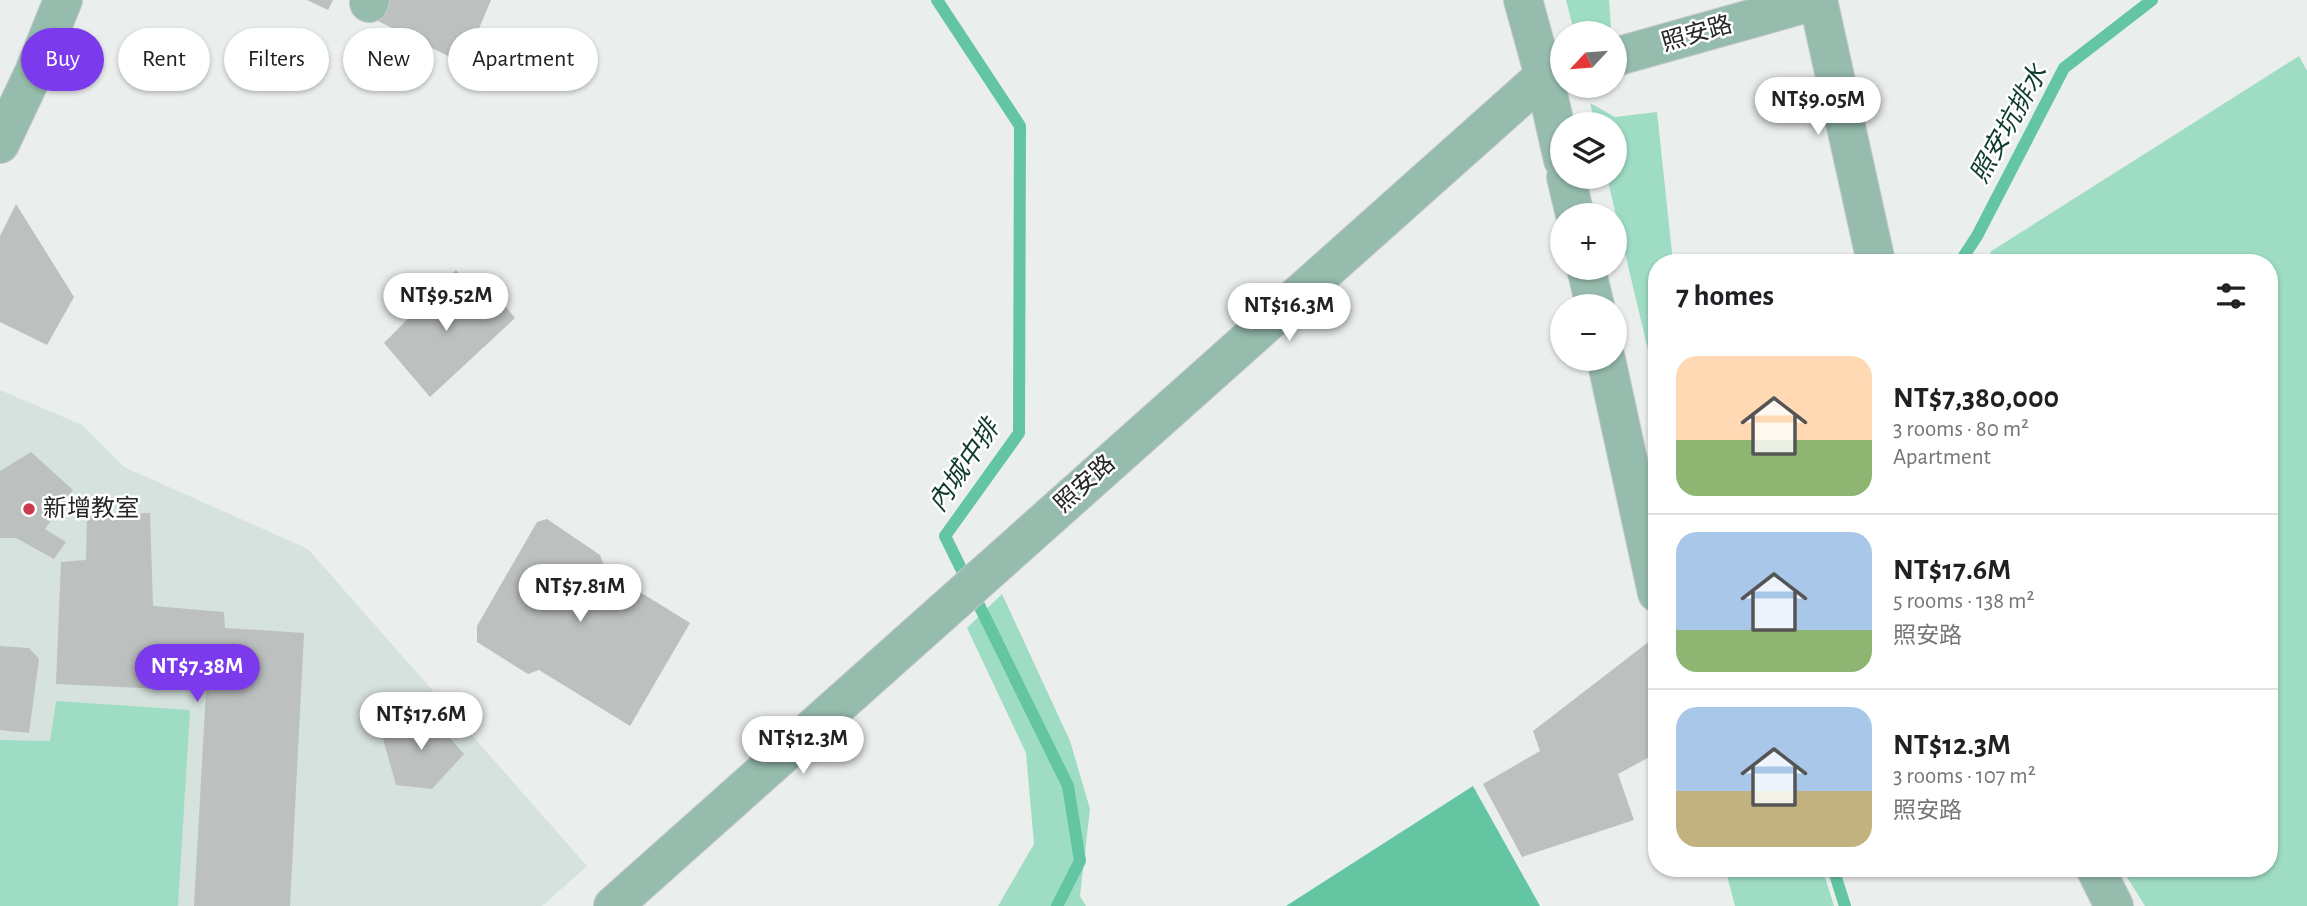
<!DOCTYPE html>
<html lang="en">
<head>
<meta charset="utf-8">
<style>
	:root { --surface:#fff; --page:#f6f6f6; --text:#202124; --muted:#757577; --line:#e0e0e0; --accent:#7c3aed }
	body { margin:0; font-family:"Alegreya Sans","Noto Sans TC",sans-serif; background:var(--page); color:var(--text); height:100vh; display:flex; flex-direction:column; font-size:26px; white-space:nowrap }
	* { box-sizing:border-box; margin:0 }
	p { font-size:23px; color:var(--muted) }
	.icon { flex:none; width:38px; height:38px; fill:none; stroke:currentColor; stroke-width:2; stroke-linecap:round; stroke-linejoin:round }
	.map { position:relative; flex:1; overflow:hidden }
	.panel { position:absolute; left:1648px; top:254px; width:630px; height:623px; display:flex; flex-direction:column; background:var(--surface); border-radius:28px; box-shadow:0 2px 5px #0004 }
	.panel>* { flex:none }
	.guide { position:absolute; left:21px; top:28px; width:665px; height:63px; display:flex; gap:14px }
	.needle { width:46px; rotate:244deg }
	.tools { position:absolute; left:1550px; top:21px; display:grid; gap:14px }
	.tools a { display:grid; place-items:center; width:77px; height:77px; border-radius:50%; background:var(--surface); box-shadow:0 2px 5px #0004; font-size:35px }
	.price { position:absolute; translate:-50% -60px; padding:0 16px; border-radius:24px; background:#fff; color:#222; font-size:23px; line-height:46px; filter:drop-shadow(0 2px 4px #0008) }
	.price::after { content:''; position:absolute; left:50%; top:42px; width:21px; height:16px; margin-left:-10px; background:inherit; clip-path:polygon(0 0,100% 0,50% 100%) }
	.price.active { background:var(--accent); color:#fff }
	ul { padding:0; list-style:none }
	li { display:flex; align-items:center; gap:21px; height:175px; padding:0 28px }
	li+li { border-top:2px solid var(--line) }
	li span { display:grid; place-items:center; flex:none; width:196px; height:140px; border-radius:21px; color:#555 }
	li>.icon { margin-inline-start:auto }
	span .icon { width:84px; height:84px; fill:#fffc; stroke-width:1 }
	li b { font-size:30px }
	h2 { display:flex; justify-content:space-between; align-items:center; height:84px; padding:0 28px; font-size:30px }
	.pill { padding:0 24px; border-radius:32px; background:var(--surface); box-shadow:0 2px 5px #0004; font-size:24px; line-height:63px }
	.pill.active { background:var(--accent); color:#fff }
	.map>svg:first-child { display:block }
	.built { fill:#d6e2dd }
	.green { fill:#9fdcc4 }
	.water { fill:#64c5a3 }
	.lines { fill:none; stroke-linecap:round; stroke-linejoin:round }
	.stream { stroke:#64c5a3; stroke-width:12 }
	.building { fill:#bcc0be }
	.minor-casing { stroke:#c7cac8; stroke-width:40 }
	.minor { stroke:#96bcad; stroke-width:38 }
	.poi-dot { fill:#cb3b4d; stroke:#fff; stroke-width:2.5 }
	.labels { text-anchor:middle; dominant-baseline:central; stroke-width:5; stroke-linejoin:round; paint-order:stroke }
	.street-label { font-size:24px; fill:#252625; stroke:#fff }
	.poi-label { font-size:24px; fill:#252625; stroke:#fff; text-anchor:start }
	.water-label { font-size:26px; font-style:italic; fill:#103c2e; stroke:#fff }
</style>
</head>
<body>
<div class="map">
<svg width="2307" height="906" viewBox="0 0 2307 906">
	<rect width="100%" height="100%" fill="#eaeeec"/>
	<!-- built -->
	<path class="built" d="M0,390l82,35 42,42 184,82 279,317 -45,40h-542z"/>
	<!-- green -->
	<path class="green" d="M1566,0h43l2,28 -37,3z
		M2299,56l8,15v835h-162l-23,-37 148,-1v-606h-276l-4,-10z
		M1590,103l25,14 42,-5 16,150h-16v126l-50,-211h8v-53h-20z
		M1002,594l68,147 20,68 -10,87 6,10h-88l36,-62 -8,-91 -59,-125z
		M56,701l134,9 -12,196h-178v-166l50,1z
		M1725,868h97l12,38h-99z"/>
	<!-- water -->
	<path class="water" d="M1473,786l67,120h-254z"/>
	<g class="lines">
		<!-- stream -->
		<path class="stream" d="M937,0l83,126 -1,307 -74,103 123,250 12,75 -23,45
			M1960,262l17,-26 87,-168 88,-68
			M1833,868l12,38"/>
	</g>
	<!-- building -->
	<path class="building" d="M307,0h26l-5,10z
		M386,0h105l-27,64 -86,-43z
		M16,204l58,93 -27,48 -47,-23v-86z
		M456,270l34,42 12,-10 13,16 -85,79 -46,-54z
		M31,452l42,38 -28,39 21,13 -12,17 -38,-21h-16v-67z
		M150,513l3,93 71,6 1,16 79,5 -14,273h-96l12,-215 -150,-7 5,-122 25,-2 1,-44z
		M547,519l53,36 6,16 84,52 -60,103 -91,-56 -11,4 -51,-32v-16l60,-104z
		M1651,640l6,38v75l-39,21 16,46 -112,37 -39,-73 57,-33 -7,-20z
		M0,646l29,2 10,11 -10,74 -29,-3z
		M421,705l43,49 -32,35 -36,-4 -14,-50 24,-11z"/>
	<g class="lines">
		<defs>
			<path id="minor" d="M1523,0l21,76 19,84
				M1818,0l58,262
				M369,3l1,-3
				M1615,57l203,-57
				M0,144l34,-72 29,-72
				M1566,177l9,38
				M1586,268l9,38
				M1606,359l51,234
				M2095,868l19,38
				M613,906l931,-830 19,-5"/>
		</defs>
		<!-- minor casing -->
		<use href="#minor" class="minor-casing"/>
		<!-- minor -->
		<use href="#minor" class="minor"/>
	</g>
	<!-- markers -->
	<circle class="poi-dot" cx="29" cy="509" r="7"/>
	<g class="labels">
		<!-- street labels -->
		<g class="street-label">
			<text transform="translate(1697 34) rotate(-16)">照安路</text>
			<text transform="translate(1085 484) rotate(-42)">照安路</text>
		</g>
		<!-- poi labels -->
		<g class="poi-label">
			<text x="43" y="509">新增教室</text>
		</g>
		<!-- water labels -->
		<g class="water-label">
			<text transform="translate(2009 124) rotate(-61)">照安坑排水</text>
			<text transform="translate(964 466) rotate(-56)">內城中排</text>
		</g>
	</g>
</svg>
<div class="tools">
<a><svg class="needle" viewBox="-14 -14 28 28"><path d="M0-13l5 13h-10z" fill="#e53935"/><path d="M0 13l5-13h-10z" fill="#757577"/></svg></a>
<a><svg class="icon" aria-label="layers" viewBox="0 0 24 24"><path d="M12 4l9 5-9 5-9-5zM3 14l9 5 9-5"/></svg></a>
<a>+</a>
<a>−</a>
</div>
<b class="price" style="left:1818px;top:137px">NT$9.05M</b>
<b class="price" style="left:446px;top:333px">NT$9.52M</b>
<b class="price" style="left:1289px;top:343px">NT$16.3M</b>
<b class="price" style="left:580px;top:624px">NT$7.81M</b>
<b class="price active" style="left:197px;top:704px">NT$7.38M</b>
<b class="price" style="left:421px;top:752px">NT$17.6M</b>
<b class="price" style="left:803px;top:776px">NT$12.3M</b>
<div class="guide">
<a class="pill active">Buy</a>
<a class="pill">Rent</a>
<a class="pill">Filters</a>
<a class="pill">New</a>
<a class="pill">Apartment</a>
</div>
<section class="panel">
<h2>7 homes<svg class="icon" aria-label="filters" viewBox="0 0 24 24"><path d="M4 7h16M4 17h16"/><circle cx="9" cy="7" r="2"/><circle cx="15" cy="17" r="2"/></svg></h2>
<ul>
<li><span style="background:linear-gradient(#ffd9b3 60%,#8fb573 0)"><svg class="icon" aria-label="home" viewBox="0 0 24 24"><path d="M3 11l9-7 9 7M6 9v11h12V9"/></svg></span><div><b>NT$7,380,000</b><p>3 rooms · 80 m²</p><p>Apartment</p></div></li>
<li><span style="background:linear-gradient(#a9c7e8 70%,#8fb573 0)"><svg class="icon" aria-label="home" viewBox="0 0 24 24"><path d="M3 11l9-7 9 7M6 9v11h12V9"/></svg></span><div><b>NT$17.6M</b><p>5 rooms · 138 m²</p><p>照安路</p></div></li>
<li><span style="background:linear-gradient(#a9c7e8 60%,#c2b280 0)"><svg class="icon" aria-label="home" viewBox="0 0 24 24"><path d="M3 11l9-7 9 7M6 9v11h12V9"/></svg></span><div><b>NT$12.3M</b><p>3 rooms · 107 m²</p><p>照安路</p></div></li>
</ul>
</section>
</div>
</body>
</html>
